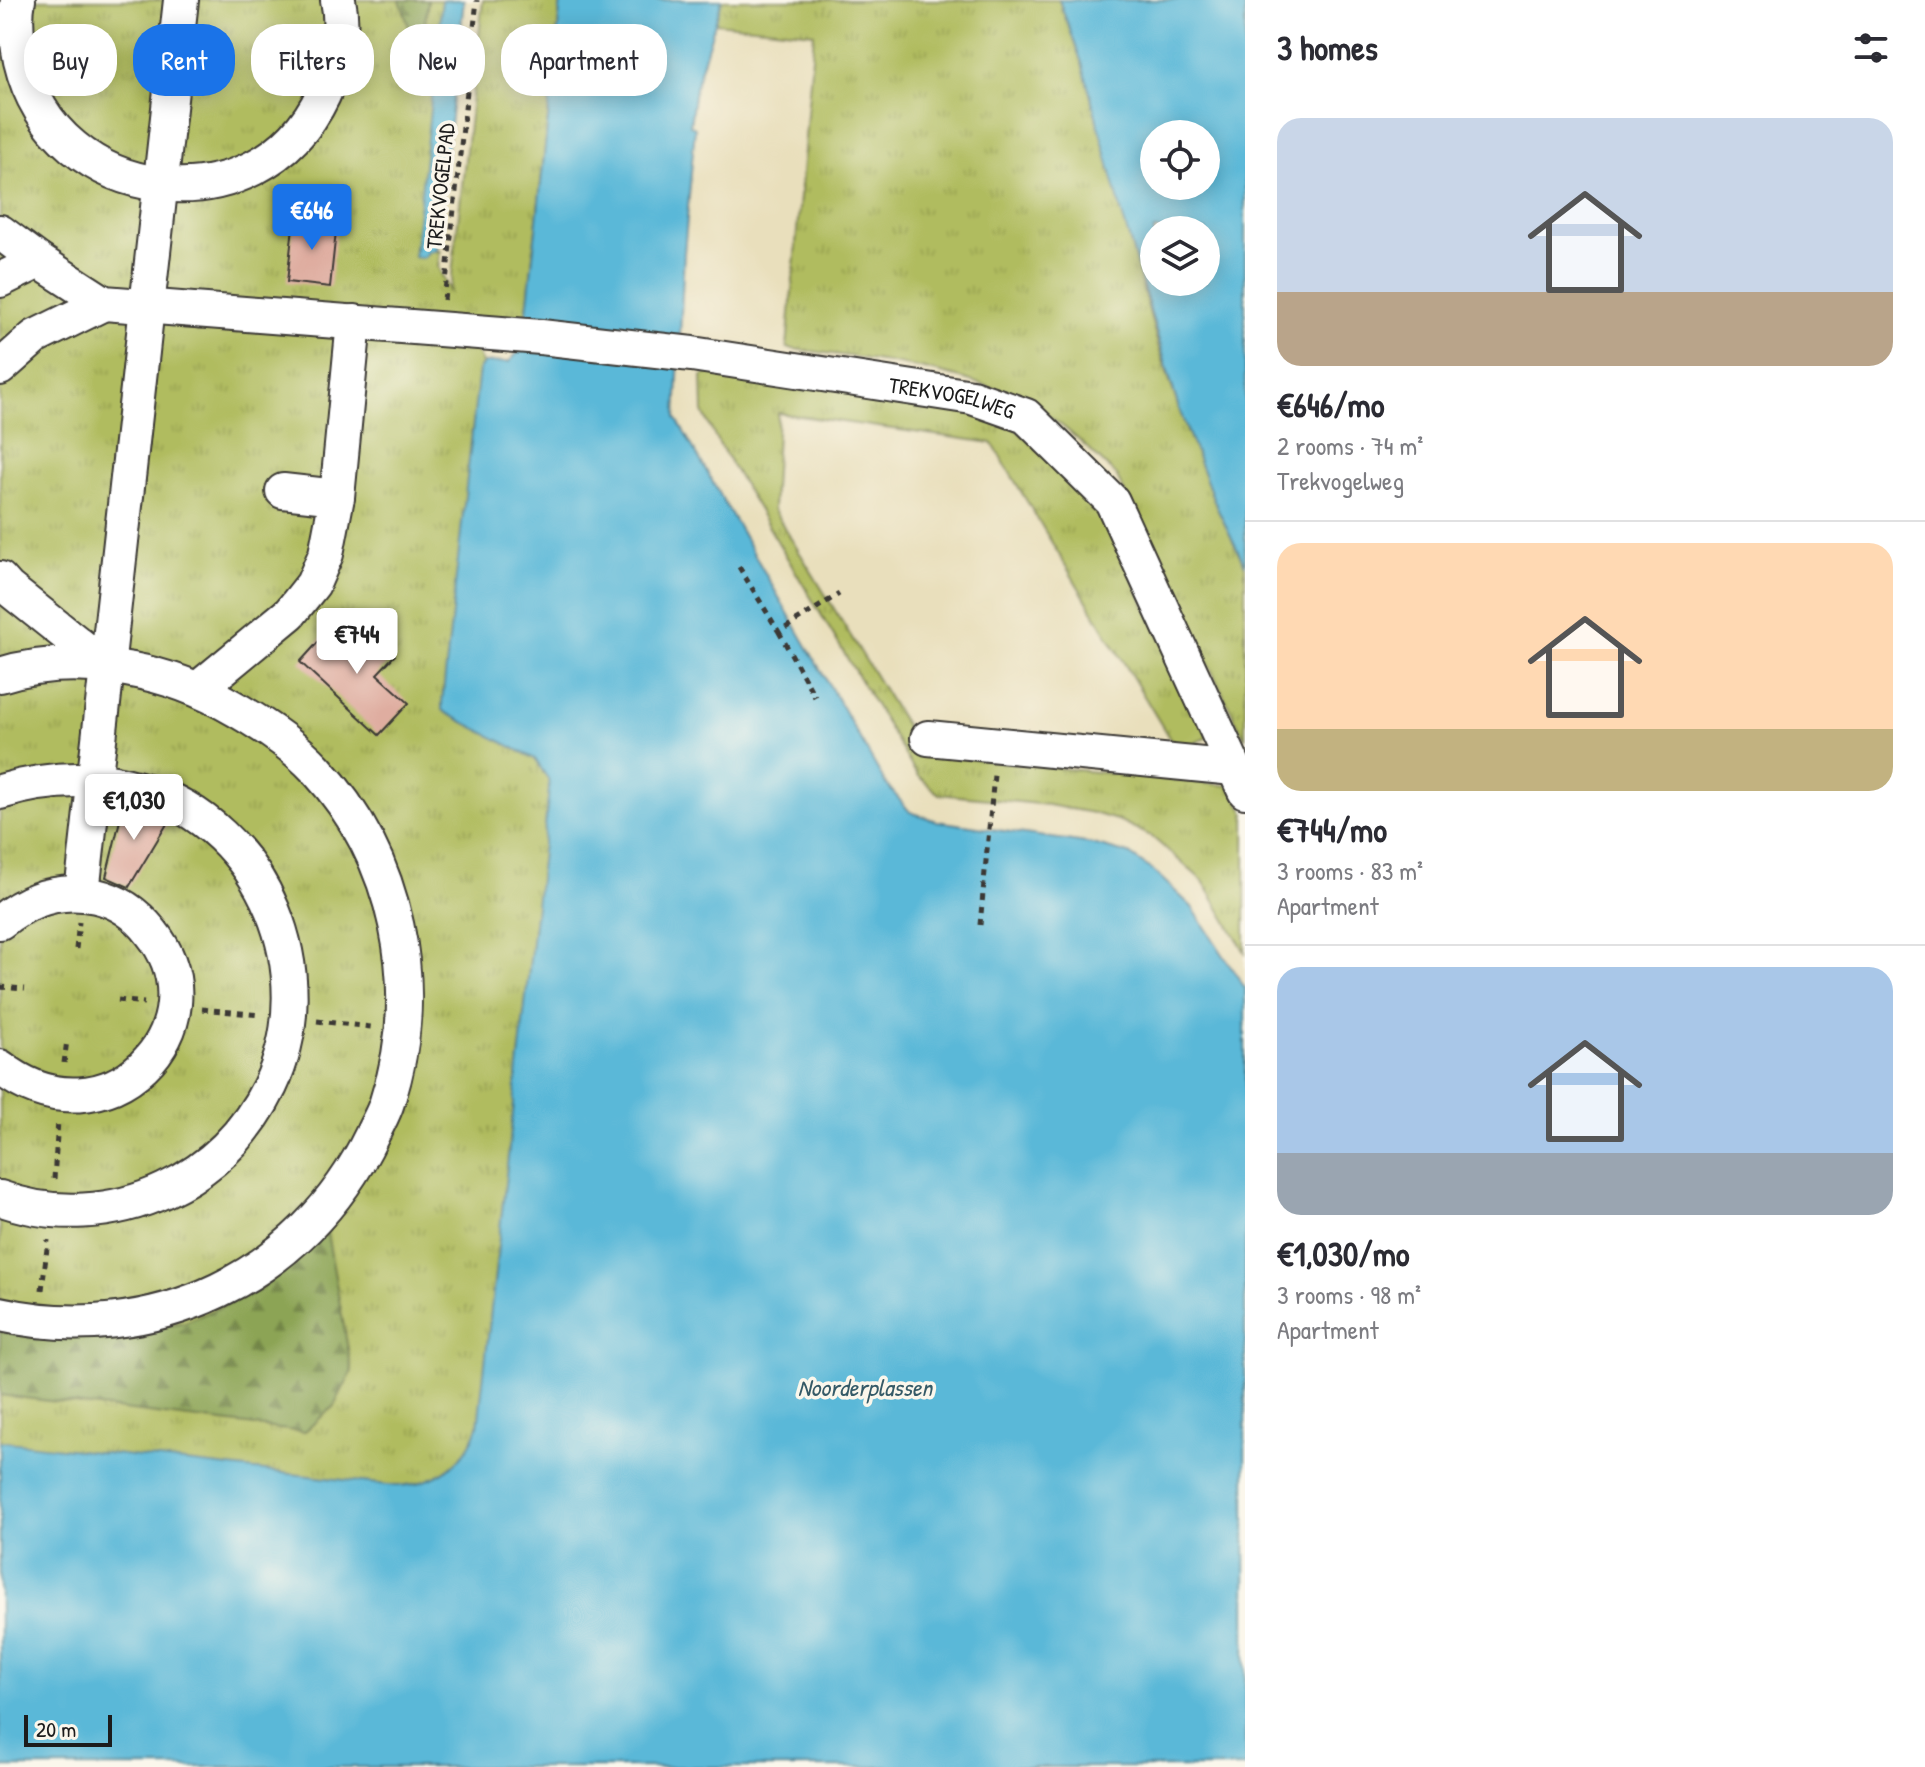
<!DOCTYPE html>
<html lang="en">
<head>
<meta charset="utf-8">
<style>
	:root { --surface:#fff; --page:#f7f7f7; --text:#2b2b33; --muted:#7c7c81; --line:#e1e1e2; --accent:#1a73e8 }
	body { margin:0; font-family:"Patrick Hand",sans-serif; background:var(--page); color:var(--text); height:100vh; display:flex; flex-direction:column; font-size:30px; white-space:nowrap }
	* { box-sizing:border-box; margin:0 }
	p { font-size:26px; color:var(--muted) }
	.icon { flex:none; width:44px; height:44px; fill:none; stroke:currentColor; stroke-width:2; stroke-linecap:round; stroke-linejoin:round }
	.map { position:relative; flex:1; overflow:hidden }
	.sheet { display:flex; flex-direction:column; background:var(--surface); width:680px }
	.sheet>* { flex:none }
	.top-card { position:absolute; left:24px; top:24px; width:760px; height:72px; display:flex; gap:16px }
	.buttons { position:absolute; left:1140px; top:120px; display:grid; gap:16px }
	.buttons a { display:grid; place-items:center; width:80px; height:80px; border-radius:50%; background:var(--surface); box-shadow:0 4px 20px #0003; font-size:40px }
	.scale { position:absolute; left:24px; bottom:20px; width:88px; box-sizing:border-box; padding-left:8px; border:4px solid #1c1c1c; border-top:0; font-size:22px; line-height:28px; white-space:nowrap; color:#1c1c1c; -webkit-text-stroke:6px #fbf7ec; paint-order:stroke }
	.price { position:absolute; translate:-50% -68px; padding:0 18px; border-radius:8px; background:#fff; color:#222; font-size:26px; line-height:52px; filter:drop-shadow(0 2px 4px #0008) }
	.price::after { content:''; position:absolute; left:50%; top:48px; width:24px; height:18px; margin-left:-12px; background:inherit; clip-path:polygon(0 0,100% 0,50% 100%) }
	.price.selected { background:var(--accent); color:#fff }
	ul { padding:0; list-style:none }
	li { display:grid; align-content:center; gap:16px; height:424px; padding:0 32px }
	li+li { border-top:2px solid var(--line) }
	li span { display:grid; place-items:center; height:248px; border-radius:24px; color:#555 }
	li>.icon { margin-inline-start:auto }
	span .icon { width:144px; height:144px; fill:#fffc; stroke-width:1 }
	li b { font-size:34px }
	h2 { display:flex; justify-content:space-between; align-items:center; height:96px; padding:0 32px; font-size:34px }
	.pill { padding:0 28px; border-radius:32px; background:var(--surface); box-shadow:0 4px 20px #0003; font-size:28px; line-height:72px }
	.pill.selected { background:var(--accent); color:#fff }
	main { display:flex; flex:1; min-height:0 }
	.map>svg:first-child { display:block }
	.grass { fill:url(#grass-tufts); stroke:#666c3d; stroke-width:2 }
	.forest { fill:url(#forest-firs); stroke:#546038; stroke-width:2 }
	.water { fill:#5ab8d8; stroke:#3b6a7a; stroke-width:2; fill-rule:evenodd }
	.building { fill:#dfada0 }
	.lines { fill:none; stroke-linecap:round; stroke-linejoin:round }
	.minor-casing { stroke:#3b3934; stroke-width:38 }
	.path { stroke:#3b3934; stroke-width:5; stroke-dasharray:6 6; stroke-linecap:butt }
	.minor { stroke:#fff; stroke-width:34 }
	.labels { text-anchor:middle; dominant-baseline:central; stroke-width:7; stroke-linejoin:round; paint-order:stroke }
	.street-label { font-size:22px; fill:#1c1c1c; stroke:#fbf7ec }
	.water-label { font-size:24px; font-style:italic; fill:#355a67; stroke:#fbf7ec }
</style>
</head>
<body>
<main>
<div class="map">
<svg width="1245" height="1767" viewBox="0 0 1245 1767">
	<defs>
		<pattern id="grass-tufts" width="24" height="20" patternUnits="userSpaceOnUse" patternTransform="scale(2)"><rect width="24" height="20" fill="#b0bc5e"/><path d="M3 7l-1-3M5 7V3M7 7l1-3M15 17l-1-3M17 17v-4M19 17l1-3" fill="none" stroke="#97a151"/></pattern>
		<pattern id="forest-firs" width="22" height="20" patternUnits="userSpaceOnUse" patternTransform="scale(2)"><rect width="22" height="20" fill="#8ca455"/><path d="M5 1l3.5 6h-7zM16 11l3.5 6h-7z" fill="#728546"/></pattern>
	</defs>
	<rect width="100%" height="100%" fill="#fbf7ec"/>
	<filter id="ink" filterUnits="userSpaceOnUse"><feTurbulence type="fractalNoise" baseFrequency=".0125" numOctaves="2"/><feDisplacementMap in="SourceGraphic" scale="16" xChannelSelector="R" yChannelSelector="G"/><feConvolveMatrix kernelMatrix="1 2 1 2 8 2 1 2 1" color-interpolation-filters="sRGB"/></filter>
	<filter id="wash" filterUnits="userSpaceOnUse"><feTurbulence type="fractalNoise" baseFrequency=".006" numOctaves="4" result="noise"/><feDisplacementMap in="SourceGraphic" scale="32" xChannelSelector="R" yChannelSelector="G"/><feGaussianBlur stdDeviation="1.8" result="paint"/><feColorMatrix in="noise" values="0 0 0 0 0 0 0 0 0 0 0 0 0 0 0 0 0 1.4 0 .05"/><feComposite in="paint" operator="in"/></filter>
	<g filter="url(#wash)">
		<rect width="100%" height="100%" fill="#e9dfbc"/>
		<!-- grass -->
		<path class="grass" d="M0,0h451l-20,251h9l-2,16 12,25 33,-292h78l-36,329 -62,-7 23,50 72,386 -79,752 -479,-56z
			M722,0h337l23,63 76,282 21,64 38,99 28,57v174l-129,-264c-22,-20 -44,-44 -69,-60 -70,-46 -179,-56 -260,-67l27,-315 -100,-10z
			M712,371l261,38 40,17 85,81 110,230 -31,14 -185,-308 -214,-30 -5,96 150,245 308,32 14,27v139l-42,-71 -52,-45 -31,-15 -27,-8 -45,-8 -109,-11 -22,-19 -202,-338 -12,-25 -1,-36z"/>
		<!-- forest -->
		<path class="forest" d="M400,0h28l-3,23 -13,13z
			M327,1233l25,138 -18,35 -30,26 -304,-37v-64l39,8 71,-5 75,-12 73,-31z"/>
		<!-- water -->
		<path class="water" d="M442,0h22l-28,250 -8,2 -5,6 -9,-1z
			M561,0h161l-27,88 -5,37 5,3 -11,125 -8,165 210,366 24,28 27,9 156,23 36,10 27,19 36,34 53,81v779h-1245v-326l397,45c39,-2 69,-23 81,-60l71,-637 -1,-10 -13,-20 -89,-46 -4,-3v-7l37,-334 5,-6 25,-1 14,-15z
			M1059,0h186v565l-28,-57 -38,-99 -57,-195 -40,-151zM1206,134v52h-52v-52zM1206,230v52h-52v-52z"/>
		<g id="blocks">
			<!-- building -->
			<path class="building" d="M294,217l43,5 -7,65 -43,-5z
				M362,625l33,30 -18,19 32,29 -30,32 -79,-73 29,-32 16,14z
				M125,800l45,19 -41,68 -23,-10z"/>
		</g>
	</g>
	<g filter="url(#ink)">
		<use href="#blocks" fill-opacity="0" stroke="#3b3934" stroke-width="2"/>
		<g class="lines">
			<defs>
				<g id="minor">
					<path d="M18,0c-4,19 -1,41 3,61 34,146 237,171 302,34 13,-28 22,-64 15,-95"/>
					<path id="s1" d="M0,232l39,29 65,42 437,34 151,17 280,43 54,19 86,85 133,290"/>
					<path d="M0,280l39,-19"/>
					<path d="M0,368l35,-31 69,-34"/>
					<path d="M283,491l54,6"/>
					<path d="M0,579l8,9 99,79"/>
					<path d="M0,675c72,-22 158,-8 223,27 33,18 67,39 93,67 82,89 109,219 71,333 -3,11 -10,22 -15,33 -68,142 -219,213 -372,179"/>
					<path d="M198,689l92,-76 23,-29 13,-30 11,-57 17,-175"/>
					<path d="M928,738l306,30"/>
					<path d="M0,792c47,-14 95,-17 143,-2 122,36 180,184 127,296 -23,47 -58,82 -105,104 -50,24 -112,28 -165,8"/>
					<path d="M82,893l99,-893"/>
					<path d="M0,922c28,-23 60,-34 96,-26 22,5 41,18 55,36 75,93 -45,219 -151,135"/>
				</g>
			</defs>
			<!-- minor casing -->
			<use href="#minor" class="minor-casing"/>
			<!-- path -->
			<path class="path" d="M444,300l33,-300
				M739,567l40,65 60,-38
				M779,632l36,65
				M980,925l14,-150
				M76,949l3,-27
				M0,987l25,2
				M118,1000l26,3
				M202,1009l58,6
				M317,1021l54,6
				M64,1063l3,-23
				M54,1179l4,-58
				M42,1290l6,-50"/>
			<!-- minor -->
			<use href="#minor" class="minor"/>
		</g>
	</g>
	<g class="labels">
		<!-- street labels -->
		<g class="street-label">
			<text transform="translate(440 186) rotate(-84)">TREKVOGELPAD</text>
			<text stroke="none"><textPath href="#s1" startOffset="980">TREKVOGELWEG</textPath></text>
		</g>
		<!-- water labels -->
		<g class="water-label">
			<text x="865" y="1387">Noorderplassen</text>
		</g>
	</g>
</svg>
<div class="buttons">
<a><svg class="icon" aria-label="locate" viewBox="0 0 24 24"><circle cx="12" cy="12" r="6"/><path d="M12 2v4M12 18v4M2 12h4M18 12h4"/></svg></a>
<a><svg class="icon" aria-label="layers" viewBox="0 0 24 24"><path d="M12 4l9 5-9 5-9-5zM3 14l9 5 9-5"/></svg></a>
</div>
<div class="scale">20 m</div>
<b class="price selected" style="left:312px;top:252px">€646</b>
<b class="price" style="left:357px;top:676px">€744</b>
<b class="price" style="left:134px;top:842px">€1,030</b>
<div class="top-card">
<a class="pill">Buy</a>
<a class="pill selected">Rent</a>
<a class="pill">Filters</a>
<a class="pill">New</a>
<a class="pill">Apartment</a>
</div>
</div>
<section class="sheet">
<h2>3 homes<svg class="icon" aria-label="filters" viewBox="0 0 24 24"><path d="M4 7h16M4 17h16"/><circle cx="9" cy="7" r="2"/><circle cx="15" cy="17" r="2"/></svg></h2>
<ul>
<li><span style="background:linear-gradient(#c9d6e8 70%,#b9a48a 0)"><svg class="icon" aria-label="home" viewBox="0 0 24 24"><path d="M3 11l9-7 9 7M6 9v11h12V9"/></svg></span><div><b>€646/mo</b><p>2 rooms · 74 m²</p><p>Trekvogelweg</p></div></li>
<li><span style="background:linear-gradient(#ffd9b3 75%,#c2b280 0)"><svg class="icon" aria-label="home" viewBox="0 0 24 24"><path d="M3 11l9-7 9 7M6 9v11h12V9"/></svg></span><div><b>€744/mo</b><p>3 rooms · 83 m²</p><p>Apartment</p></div></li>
<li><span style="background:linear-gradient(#a9c7e8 75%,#9aa5b1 0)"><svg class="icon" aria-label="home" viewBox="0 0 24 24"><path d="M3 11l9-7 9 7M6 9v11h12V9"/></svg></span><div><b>€1,030/mo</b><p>3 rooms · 98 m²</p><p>Apartment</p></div></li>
</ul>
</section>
</main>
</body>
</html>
